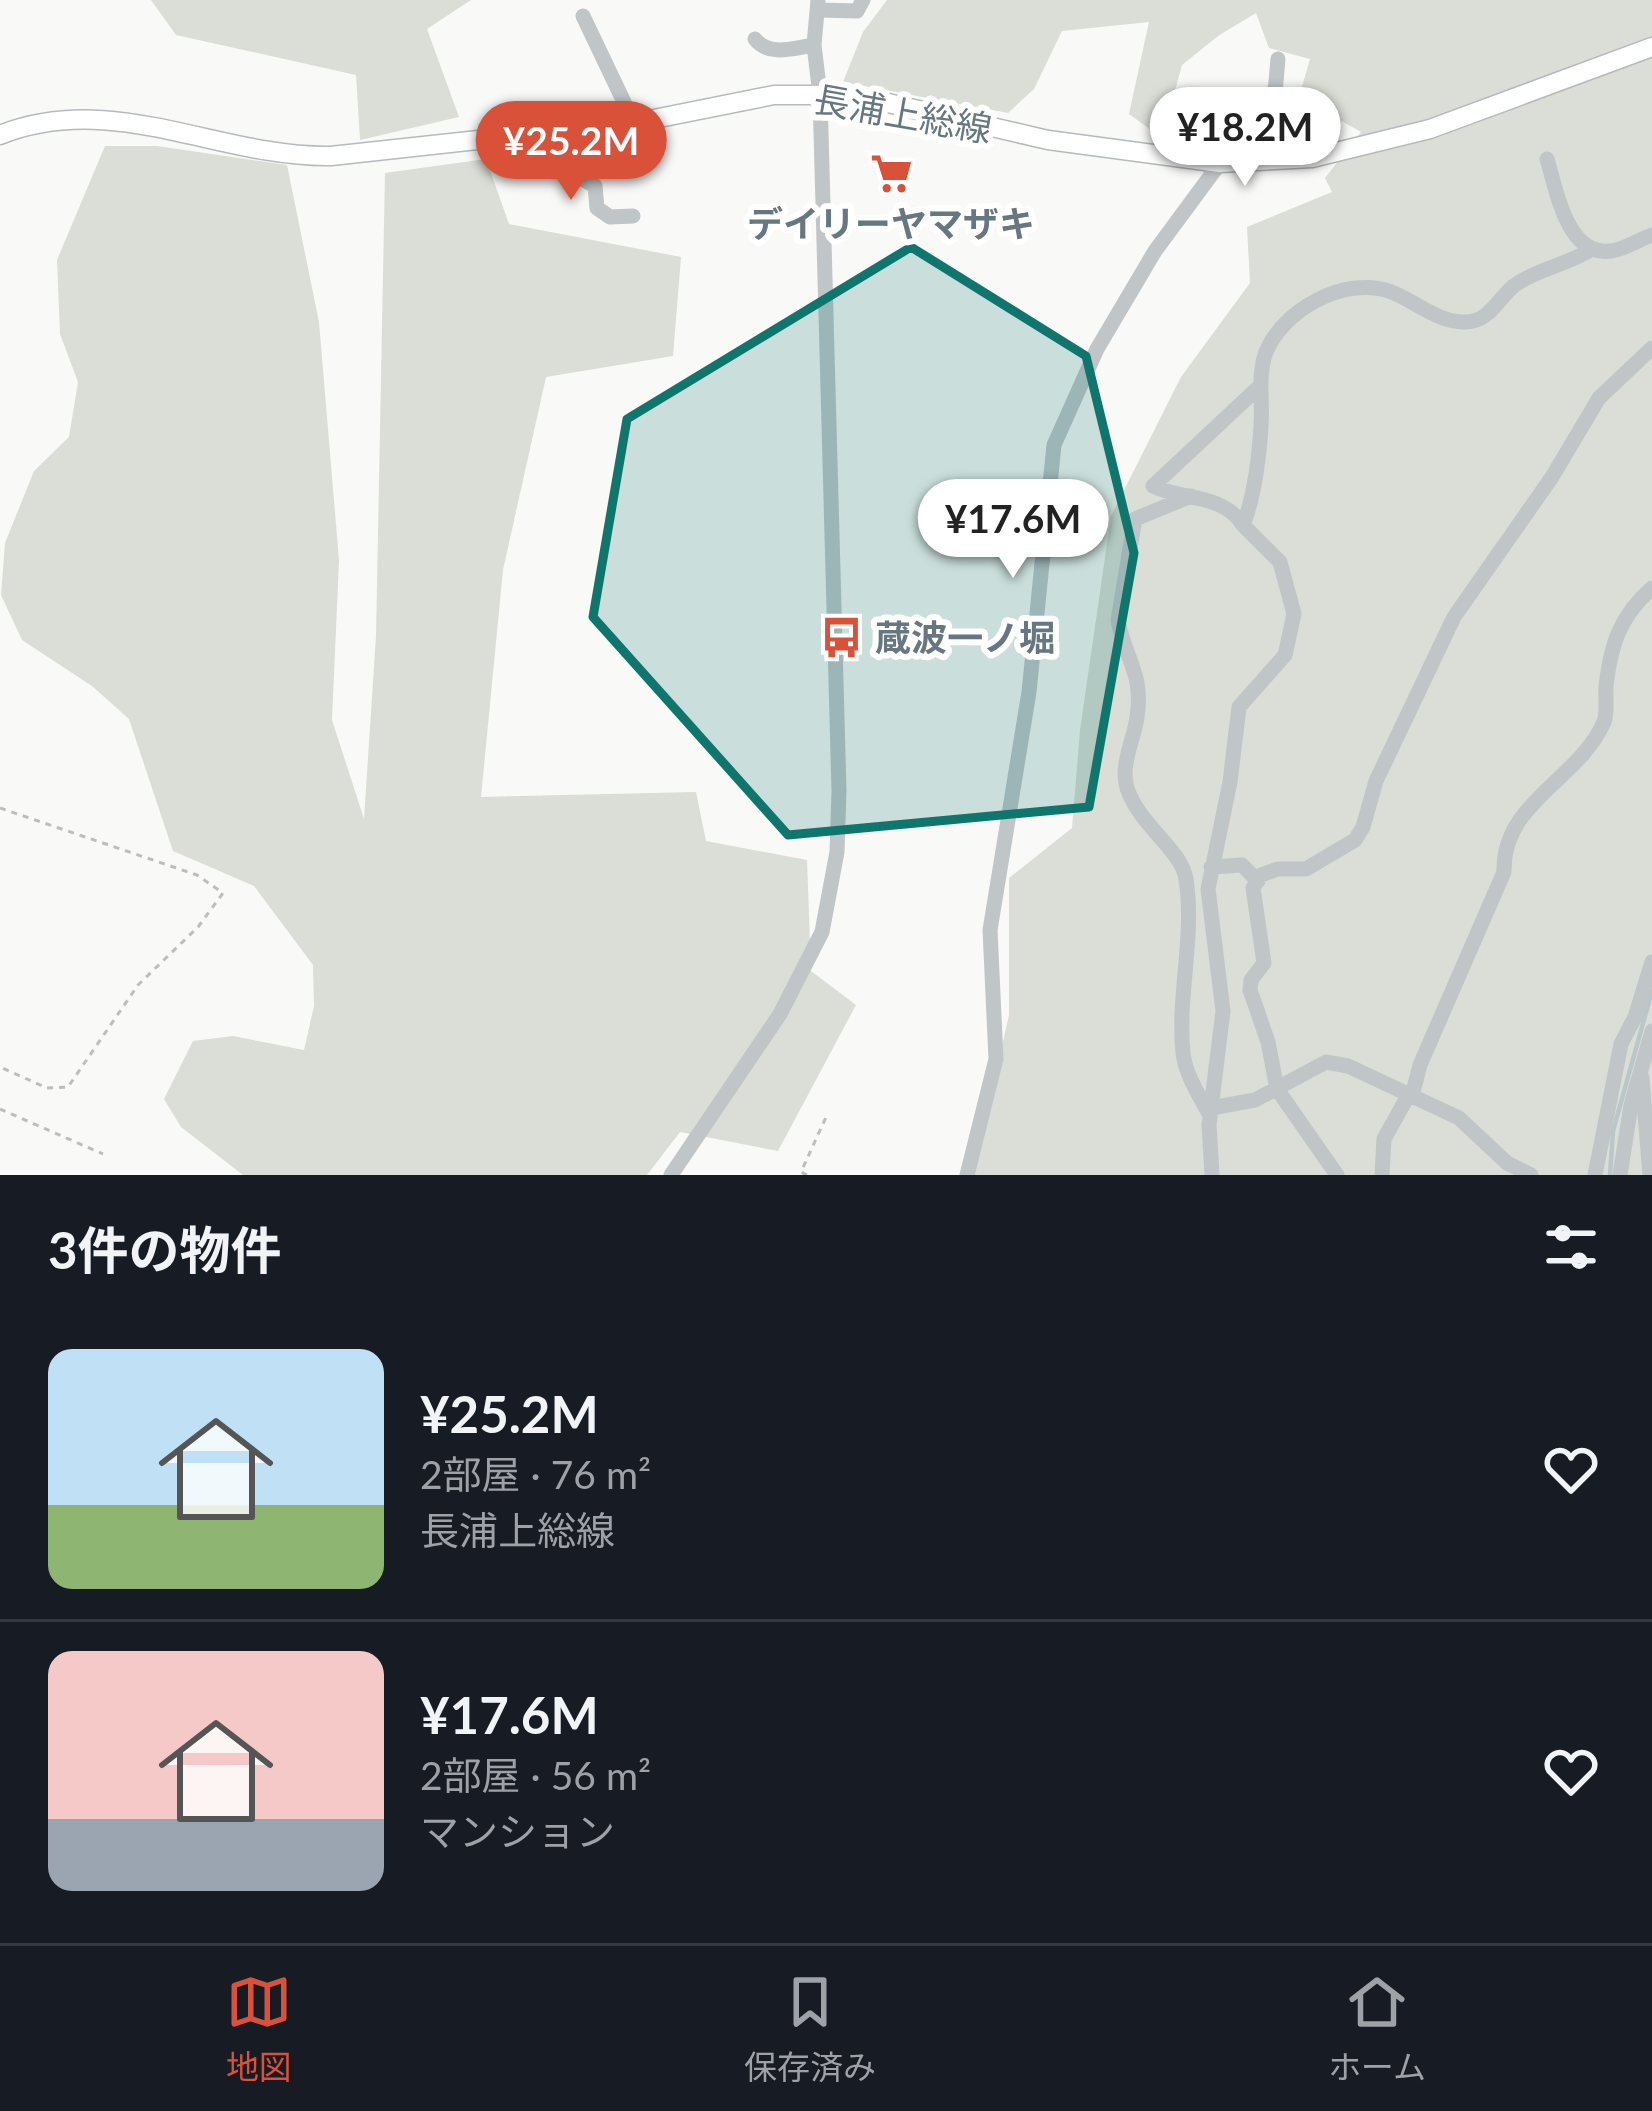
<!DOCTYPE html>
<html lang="ja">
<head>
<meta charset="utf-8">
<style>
	:root { --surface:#171b24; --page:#20242c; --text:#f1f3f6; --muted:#9ea1a6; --line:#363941; --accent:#d95138 }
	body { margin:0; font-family:Lato,"Noto Sans JP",sans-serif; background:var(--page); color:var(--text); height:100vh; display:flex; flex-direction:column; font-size:45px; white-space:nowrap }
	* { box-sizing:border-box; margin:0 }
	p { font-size:39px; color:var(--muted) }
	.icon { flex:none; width:66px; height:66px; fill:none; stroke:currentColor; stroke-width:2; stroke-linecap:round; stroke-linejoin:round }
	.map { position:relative; height:1175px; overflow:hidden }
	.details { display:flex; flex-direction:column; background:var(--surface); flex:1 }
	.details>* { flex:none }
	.price { position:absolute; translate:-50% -102px; padding:0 27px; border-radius:42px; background:#fff; color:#222; font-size:39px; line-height:78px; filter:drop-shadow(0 3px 6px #0008) }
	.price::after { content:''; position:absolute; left:50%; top:72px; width:36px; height:27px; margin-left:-18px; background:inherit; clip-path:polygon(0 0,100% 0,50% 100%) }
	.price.on { background:var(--accent); color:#fff }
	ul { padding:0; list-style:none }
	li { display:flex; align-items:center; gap:36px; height:300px; padding:0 48px }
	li+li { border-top:3px solid var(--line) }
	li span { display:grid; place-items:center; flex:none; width:336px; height:240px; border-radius:24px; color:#555 }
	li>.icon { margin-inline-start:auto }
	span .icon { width:144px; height:144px; fill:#fffc; stroke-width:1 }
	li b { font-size:51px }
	h2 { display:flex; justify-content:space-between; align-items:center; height:144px; padding:0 48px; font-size:51px }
	.dock { display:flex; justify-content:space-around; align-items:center; height:168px; border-top:3px solid var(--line); background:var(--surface); font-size:33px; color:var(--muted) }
	.dock a { display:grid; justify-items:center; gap:6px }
	.dock .on { color:var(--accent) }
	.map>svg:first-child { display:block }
	.green { fill:#daded6 }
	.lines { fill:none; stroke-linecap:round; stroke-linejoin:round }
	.stream { stroke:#bbc6ca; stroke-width:4.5 }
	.major-casing { stroke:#b4babd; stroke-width:21 }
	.path { stroke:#bbbec0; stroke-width:3; stroke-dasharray:6 6; stroke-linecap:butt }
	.minor { stroke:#c0c5c8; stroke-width:15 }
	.major { stroke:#fff; stroke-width:18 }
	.marked { fill:#0f766e; fill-opacity:0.2; stroke:#0f766e; stroke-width:9; stroke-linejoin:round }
	.labels { text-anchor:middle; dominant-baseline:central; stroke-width:12; stroke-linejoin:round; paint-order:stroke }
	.street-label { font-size:36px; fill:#667780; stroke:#fff }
	.poi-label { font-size:36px; font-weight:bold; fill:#667780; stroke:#fff }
</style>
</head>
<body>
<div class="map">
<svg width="1652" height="1175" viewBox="0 0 1652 1175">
	<rect width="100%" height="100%" fill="#f9f9f7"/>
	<!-- green -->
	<path class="green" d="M151,0h320l-44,29 32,88 -99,23 -4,-65 -180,-40z
		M887,0h765v1175h-679l36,-160v-137l63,-50 8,-98 31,-214 70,-139 69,-94 -3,-56 85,-35 -7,-14 36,-46 -62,-35 11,-38 -41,-11 -13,-35 -38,23 -36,29 -20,73 -33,-24 20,-92 -87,9 -28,58 -26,24 -165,-31 20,-50z
		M105,146h52l130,19 32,157 20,238 -7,160 32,99 12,-183 9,-463 101,-14 23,65 172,33 -8,99 -127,21 -43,193 -22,227 215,-5 10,49 101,19 4,111 45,34 -78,146 -98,-19 -33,43h-404l-62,-48 -17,-28 29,-58 40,-5 71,14 10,-44 -1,-41 -59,-79 -81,-35 -44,-132 -37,-33 -70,-46 -21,-45 4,-52 29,-72 35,-34 9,-55 -18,-48 -3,-74z"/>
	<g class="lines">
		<!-- stream -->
		<path class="stream" d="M1610,1175l3,-44 39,-140"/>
		<defs>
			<path id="major" d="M0,135c113,-45 219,23 331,21l303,-33 140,-28h46l68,8 160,37 172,23 92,-5 118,-29 222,-82"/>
		</defs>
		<!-- major casing -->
		<use href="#major" class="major-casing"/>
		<!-- path -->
		<path class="path" d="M0,808l197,67 26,18 -25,34 -60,58 -70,102 -21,1 -47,-21
			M0,1109l103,45
			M807,1175l-6,-3 26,-57"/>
		<!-- minor -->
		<path class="minor" d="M818,10l39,1 6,-11
			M583,16l51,107
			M755,39c14,18 39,9 59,6
			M550,132c6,30 18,40 45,54l2,22 13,9 23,-1
			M1547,159c10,33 21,103 69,91 12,-3 24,-11 36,-15
			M1269,160l9,-101
			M1191,496l-56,23 -17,101c6,37 26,53 19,97 -3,23 -17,47 -10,71 12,37 54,61 59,91 9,58 -9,117 -3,174 2,20 16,42 25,59
			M1243,525c-21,-32 -59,-24 -90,-39l107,-100
			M1211,867l31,-2 16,16
			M1642,1078l8,97
			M1412,1096l8,-31 84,-193c-2,-70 74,-91 100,-150 4,-10 1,-25 2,-36 5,-42 14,-70 46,-98
			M1211,1108l44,-8 71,-38 22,4 111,52 48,45 24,12
			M671,1175l109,-161 42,-82 15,-80 2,-61 -19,-696 -6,-50 4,-45
			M967,1175l29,-116 -6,-129 39,-238 25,-247 43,-96 58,-98 65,-88
			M1212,1175l-3,-50 14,-114 -15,-122 22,-107 9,-75 46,-52 9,-41 -14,-52 -37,-37c12,-30 16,-67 18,-99 2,-25 -4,-50 5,-74 17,-42 78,-76 123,-61 25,9 49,32 76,31 25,0 33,-24 50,-37 24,-17 52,-20 75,-35
			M1337,1175l-60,-86 -9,-47 -18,-52 1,-10 13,-17 -11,-75 8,-13 17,-6h28l49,-29 8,-13 13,-46 78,-164 98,-140 47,-79 53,-50
			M1382,1175l2,-36 25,-45
			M1595,1175l26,-131 14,-27 17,-55
			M1620,1175l11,-70 21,-74"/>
		<!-- major -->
		<use href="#major" class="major"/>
	</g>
	<!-- marked area -->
	<path class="marked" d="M911,247l175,109 48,197 -45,254 -301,28 -195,-218 34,-198z"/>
	<!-- icons -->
	<defs>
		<symbol id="supermarket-bare" viewBox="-9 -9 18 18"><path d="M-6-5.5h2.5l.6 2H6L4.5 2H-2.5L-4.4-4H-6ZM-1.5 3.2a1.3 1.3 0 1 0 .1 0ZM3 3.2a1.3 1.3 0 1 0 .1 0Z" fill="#d95138" stroke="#fff" stroke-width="2.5" paint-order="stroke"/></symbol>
		<symbol id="bus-bare" viewBox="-9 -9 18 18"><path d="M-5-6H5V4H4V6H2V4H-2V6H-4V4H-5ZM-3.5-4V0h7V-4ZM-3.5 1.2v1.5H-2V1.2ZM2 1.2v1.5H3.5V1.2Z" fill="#d95138" stroke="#fff" stroke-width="2.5" paint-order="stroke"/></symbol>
	</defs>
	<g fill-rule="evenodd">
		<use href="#supermarket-bare" x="862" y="144" width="59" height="59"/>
		<use href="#bus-bare" x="812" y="608" width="59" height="59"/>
	</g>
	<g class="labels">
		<!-- street labels -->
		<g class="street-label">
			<text transform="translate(903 113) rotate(10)">長浦上総線</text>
		</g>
		<!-- poi labels -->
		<g class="poi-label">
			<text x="891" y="223">デイリーヤマザキ</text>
			<text x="875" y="637" text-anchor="start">蔵波一ノ堀</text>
		</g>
	</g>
</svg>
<b class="price" style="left:1245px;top:189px">¥18.2M</b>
<b class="price on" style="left:571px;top:203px">¥25.2M</b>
<b class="price" style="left:1013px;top:581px">¥17.6M</b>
</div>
<section class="details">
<h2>3件の物件<svg class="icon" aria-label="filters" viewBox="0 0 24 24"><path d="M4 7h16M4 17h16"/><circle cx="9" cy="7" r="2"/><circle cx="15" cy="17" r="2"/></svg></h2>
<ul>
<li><span style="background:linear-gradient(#bfe0f5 65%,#8fb573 0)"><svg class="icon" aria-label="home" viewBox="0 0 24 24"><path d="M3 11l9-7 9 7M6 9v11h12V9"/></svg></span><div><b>¥25.2M</b><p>2部屋 · 76 m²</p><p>長浦上総線</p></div><svg class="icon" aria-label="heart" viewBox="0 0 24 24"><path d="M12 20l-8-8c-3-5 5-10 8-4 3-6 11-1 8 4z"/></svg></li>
<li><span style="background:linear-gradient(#f6c9c9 70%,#9aa5b1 0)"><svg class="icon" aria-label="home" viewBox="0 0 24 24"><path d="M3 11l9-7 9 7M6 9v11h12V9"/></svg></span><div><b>¥17.6M</b><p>2部屋 · 56 m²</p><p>マンション</p></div><svg class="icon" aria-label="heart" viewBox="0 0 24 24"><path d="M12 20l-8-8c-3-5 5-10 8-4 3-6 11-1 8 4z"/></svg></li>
</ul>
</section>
<nav class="dock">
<a class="on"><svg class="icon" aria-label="map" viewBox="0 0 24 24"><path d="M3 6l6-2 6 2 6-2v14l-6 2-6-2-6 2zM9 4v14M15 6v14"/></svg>地図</a>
<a><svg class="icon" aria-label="saved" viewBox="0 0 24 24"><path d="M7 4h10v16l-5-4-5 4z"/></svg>保存済み</a>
<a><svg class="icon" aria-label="home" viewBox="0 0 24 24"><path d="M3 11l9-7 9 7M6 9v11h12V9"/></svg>ホーム</a>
</nav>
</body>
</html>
